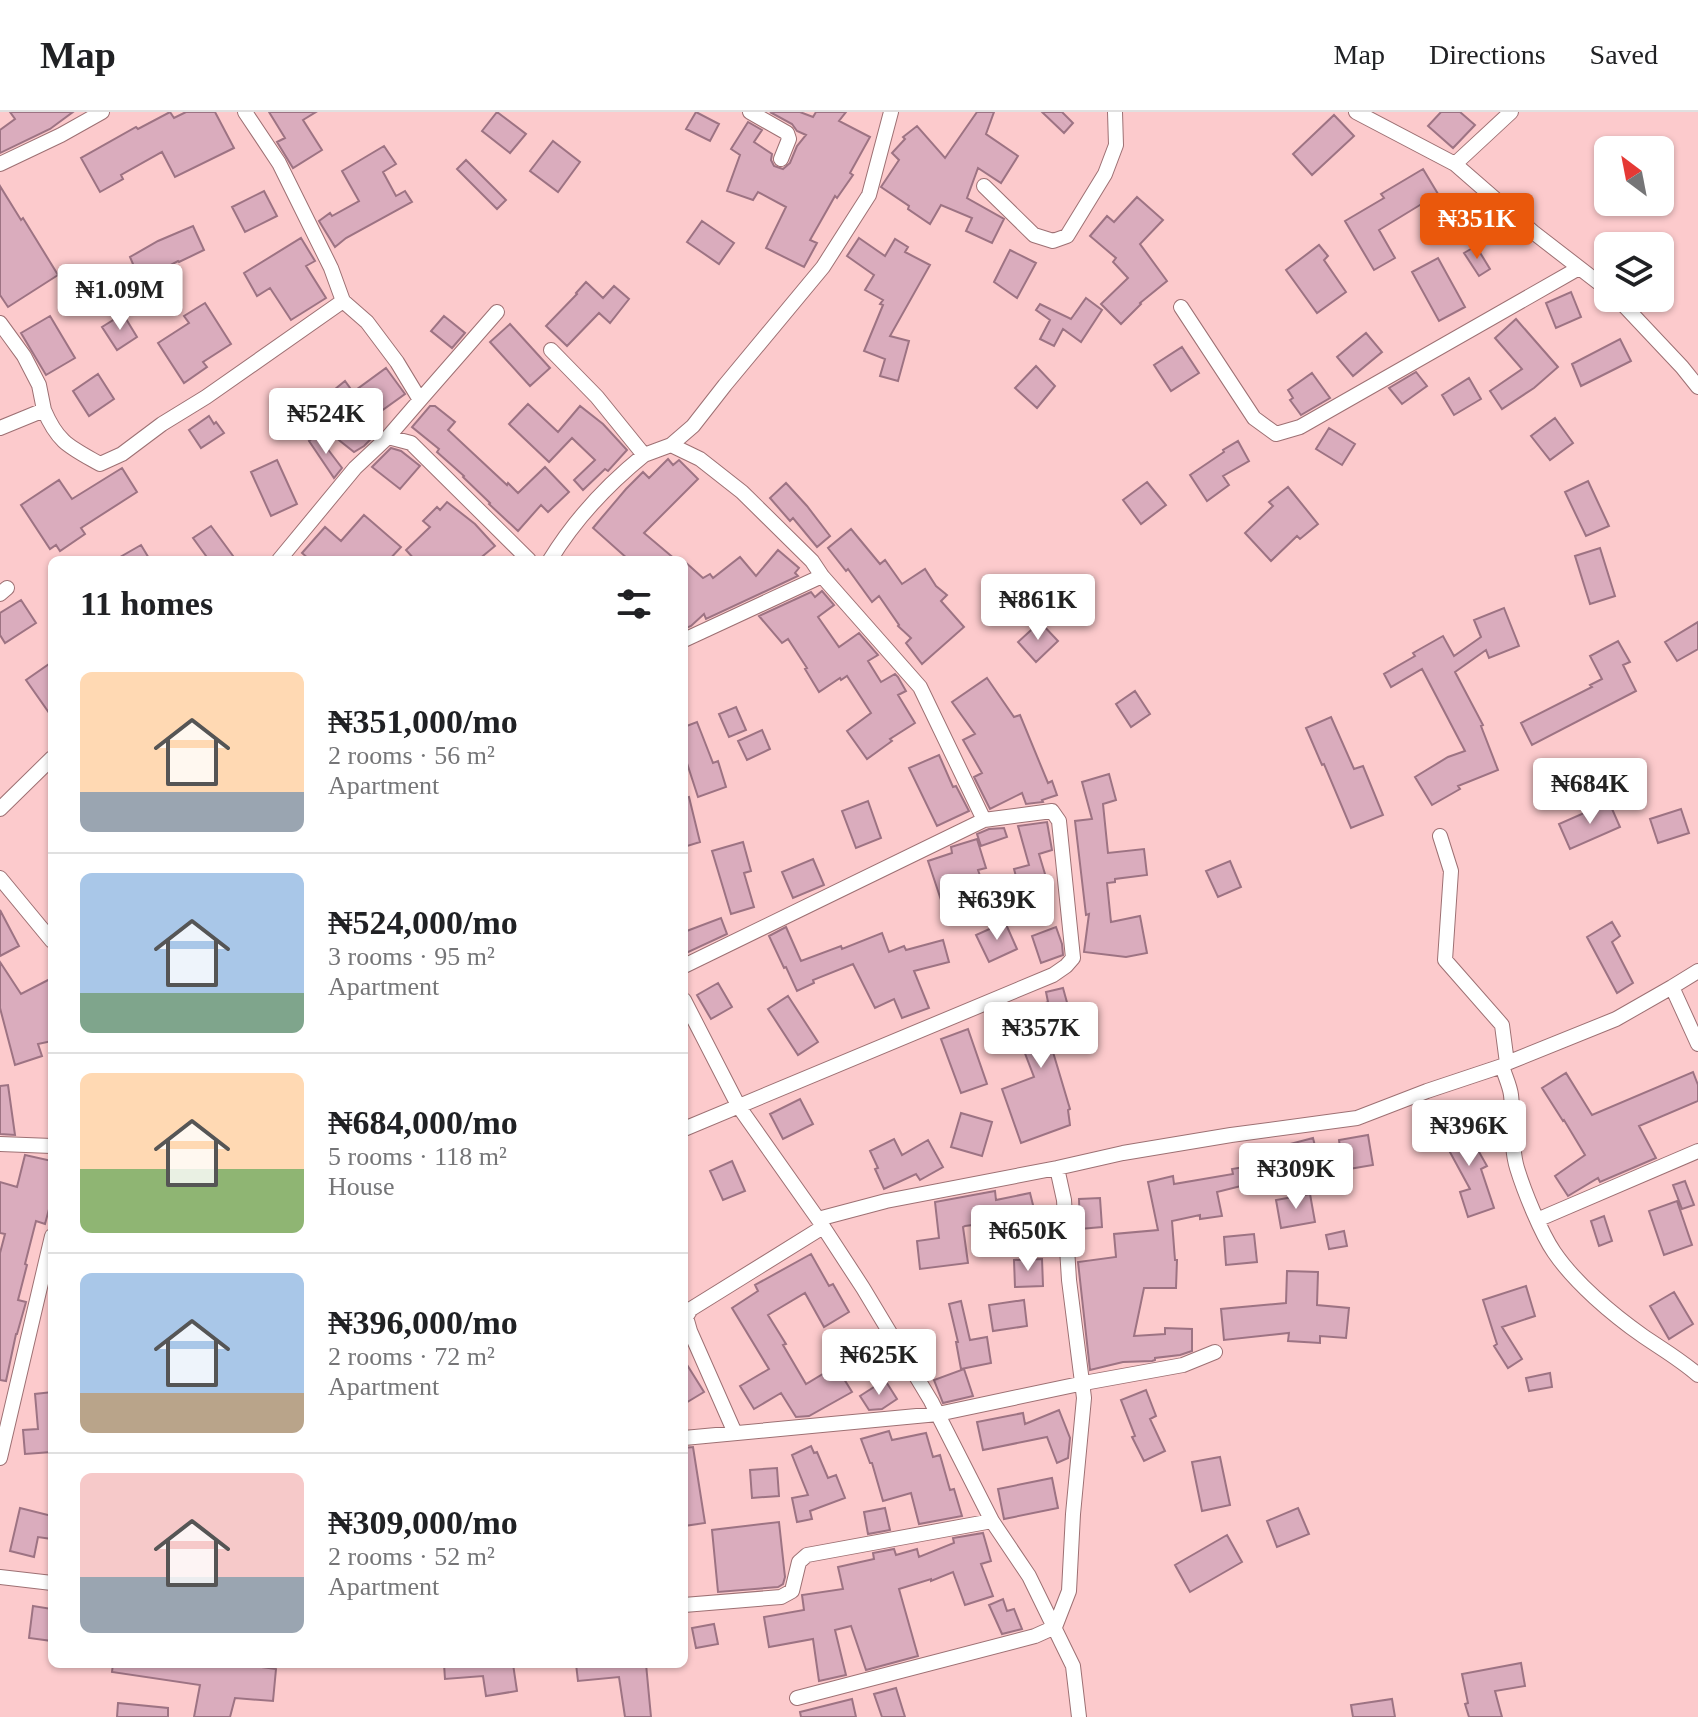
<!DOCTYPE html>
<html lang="en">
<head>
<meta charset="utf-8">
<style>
	:root { --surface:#fff; --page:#f6f6f6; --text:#202124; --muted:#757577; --line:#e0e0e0; --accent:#ea580c }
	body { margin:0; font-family:"Times New Roman",serif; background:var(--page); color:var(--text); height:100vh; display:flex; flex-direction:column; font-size:30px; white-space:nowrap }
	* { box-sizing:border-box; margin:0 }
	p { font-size:26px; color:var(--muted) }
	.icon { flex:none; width:44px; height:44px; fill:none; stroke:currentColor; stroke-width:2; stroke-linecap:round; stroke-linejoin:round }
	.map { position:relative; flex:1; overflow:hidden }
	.side { position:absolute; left:48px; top:444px; width:640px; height:1112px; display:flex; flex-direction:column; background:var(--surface); border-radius:12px; box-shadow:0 2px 6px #0004 }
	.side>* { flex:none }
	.needle { width:52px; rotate:328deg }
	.fabs { position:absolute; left:1594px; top:24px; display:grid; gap:16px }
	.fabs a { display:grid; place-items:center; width:80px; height:80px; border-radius:12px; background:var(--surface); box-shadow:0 2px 6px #0004; font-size:40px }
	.price { position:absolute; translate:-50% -68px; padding:0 18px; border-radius:8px; background:#fff; color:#222; font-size:26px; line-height:52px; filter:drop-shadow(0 2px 4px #0008) }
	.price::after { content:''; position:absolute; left:50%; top:48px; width:24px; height:18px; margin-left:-12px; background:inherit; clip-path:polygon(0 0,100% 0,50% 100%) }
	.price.current { background:var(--accent); color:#fff }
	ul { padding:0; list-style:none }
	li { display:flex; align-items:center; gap:24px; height:200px; padding:0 32px }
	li+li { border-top:2px solid var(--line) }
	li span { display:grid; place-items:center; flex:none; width:224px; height:160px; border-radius:12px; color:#555 }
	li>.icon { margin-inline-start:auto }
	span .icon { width:96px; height:96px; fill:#fffc; stroke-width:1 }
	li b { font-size:34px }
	h2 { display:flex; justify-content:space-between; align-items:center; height:96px; padding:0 32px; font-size:34px }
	header { display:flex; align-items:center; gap:48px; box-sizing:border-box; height:112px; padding:0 40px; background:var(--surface); border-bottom:2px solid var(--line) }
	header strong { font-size:38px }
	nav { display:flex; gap:44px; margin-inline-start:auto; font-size:28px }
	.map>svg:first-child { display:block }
	.building { fill:#daacbd; stroke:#9d7383; stroke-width:2 }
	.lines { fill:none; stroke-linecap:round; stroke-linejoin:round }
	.street-casing { stroke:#9d7073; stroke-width:16 }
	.street { stroke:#fff; stroke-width:14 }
</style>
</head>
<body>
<header>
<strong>Map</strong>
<nav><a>Map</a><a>Directions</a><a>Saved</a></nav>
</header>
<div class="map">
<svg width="1698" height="1605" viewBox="0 0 1698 1605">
	<rect width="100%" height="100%" fill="#fccacc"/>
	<!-- building -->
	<path class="building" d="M10,0h63l-23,17 -50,24v-23l15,-11z
		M170,0l4,6 12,-6h29l19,36 -59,29 -13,-25 -41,23 2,4 -23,13 -19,-34 55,-31 2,2z
		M269,0h47l-13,8 19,30 -29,18 -16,-26 8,-4z
		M497,0l29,22 -16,19 -28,-22z
		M696,0l23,12 -9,17 -24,-12z
		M770,0h30l13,5 3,-5h30l-7,9 31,16 -20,36 3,2 -16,23 -2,-2 -25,44 7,3 -13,24 -38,-19 20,-41 -28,-15 -5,8 -26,-9 13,-36 -9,-6 17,-27 14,8 -8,12 18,12 -1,6 3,6 9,3 7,-6 7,-17 9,-11 -9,-4 -5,-7z
		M977,0h17l-8,22 32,22 -17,27 -23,-15 -11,30 37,21 -12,24 -26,-12 6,-13 -31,-13 -11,19 -22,-15 1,-3 -28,-19 18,-27 -7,-7 13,-14 -2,-2 14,-11 28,32z
		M1042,0h20l11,11 -9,10z
		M1441,0h19l15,13 -22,23 -25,-22z
		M1334,3l20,21 -42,39 -19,-21z
		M553,29l27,21 -22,30 -28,-21z
		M384,34l12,18 -13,8 13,24 9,-5 7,11 -66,36 -11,9 -16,-26 11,-8 2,3 27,-15 -17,-30z
		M466,48l40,40 -9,9 -40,-40z
		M1423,57l15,25 -59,36 16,28 -21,12 -29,-49 39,-23 -3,-4z
		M0,74l21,34 2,-2 35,57 -50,32 -8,-12z
		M264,79l13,25 -32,16 -13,-25z
		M1137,85l26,23 -23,24 27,37 -27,22 1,1 -20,20 -20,-20 27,-26 -15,-16 3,-4 -26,-22 17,-20 7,6z
		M702,109l32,22 -15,21 -32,-22z
		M193,114l11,24 -25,12 -1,-1 -39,21 5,10 -22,13 -15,-26 26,-15 -3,-7 28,-16z
		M301,126l14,23 -9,5 20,32 -35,22 -21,-32 -13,8 -13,-23z
		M859,126l26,18 10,-17 13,8 -3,5 25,13 -40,71 19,5 -11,40 -18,-5 5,-17 -21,-8 19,-46 -3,-1 3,-4 -18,-10 9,-15 -27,-19z
		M1319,133l9,11 -4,4 22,32 -29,21 -31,-43z
		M1476,134l14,23 -11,7 -15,-23z
		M1010,138l26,13 -19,35 -23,-16z
		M1438,146l27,49 -26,14 -27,-49z
		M586,170l17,16 11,-12 15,13 -19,24 -11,-10 -32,33 -21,-20 31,-32 -1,-1z
		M1571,180l10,25 -25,11 -10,-25z
		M1086,186l16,12 -21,32 -18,-13 -9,17 -14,-7 10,-19 -14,-10 4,-6 31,15z
		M205,191l26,41 -28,18 4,5 -23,16 -26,-40 31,-20 -5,-7z
		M123,202l14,23 -20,13 -15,-23z
		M50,204l25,42 -29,17 -25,-42z
		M444,204l21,17 -13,15 -21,-17z
		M1516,207l42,48 -24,21 -32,21 -12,-18 32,-22 -27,-31z
		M510,212l40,44 -20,18 -40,-44z
		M1366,221l16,19 -29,24 -16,-19z
		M1620,227l11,22 -50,25 -9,-22z
		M1182,235l17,26 -28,18 -17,-26z
		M1036,254l19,20 -18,22 -22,-20z
		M386,256l19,26 -32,23 9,11 -18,18 -10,6 -53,-42 15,-10 2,3 27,-22 8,11z
		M1416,260l11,14 -25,18 -13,-16z
		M1312,261l18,25 -29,17 -11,-15 3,-2 -5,-8z
		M98,262l16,25 -25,17 -16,-25z
		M1469,266l12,21 -27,16 -12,-20z
		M528,292l30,28 22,-26 23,18 24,26 -19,21 -3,-2 -22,21 -9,-10 21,-20 -23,-22 -23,24 -40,-38z
		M430,294h5l20,16 -7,8 59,55 1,-2 10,10 27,-26 24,25 -21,20 -7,-7 -23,26 -29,-27 1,-1 -27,-26 1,-1 -27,-24 2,-3 -27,-22z
		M209,304l5,8 2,-2 8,11 -23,15 -12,-18z
		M1555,306l18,25 -23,17 -19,-24z
		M1329,316l26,16 -13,21 -26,-16z
		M317,323l25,33 -8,10 -25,-37z
		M1238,329l11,20 -26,15 6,9 -22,16 -17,-26 34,-23 -1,-2z
		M391,336l10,3 19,15 -20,23 -28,-22z
		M668,347l5,6 6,-5 19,19 -54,54 32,27h-47l-36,-32 33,-39 17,-17 6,6z
		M277,348l20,44 -26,12 -20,-44z
		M122,356l15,24 -56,36 4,6 -25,17 -4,-6 -6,4 -29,-44 38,-25 13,19z
		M1588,369l21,45 -23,10 -21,-44z
		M1147,370l19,23 -25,19 -18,-24z
		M786,371l21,23 23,30 -13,11 -24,-29 -3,3 -20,-23z
		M1288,375l30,37 -18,15 -3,-3 -26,25 -26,-28 28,-27 -4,-4z
		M447,390l28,22 20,22 -17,14h-63l-9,-10 24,-23 -7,-6 14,-14 3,3z
		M364,403l37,32 -12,13h-79l-8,-7 23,-26 16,14z
		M211,414l25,34h-27l-16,-22z
		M851,417l29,35 5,-4 17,24 23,-15 11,17 11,9 -6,6 23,26 -42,37 -16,-21 5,-5 -13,-12 1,-1 -20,-29 -7,6 -24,-33 -2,2 -18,-23z
		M141,433l9,15h-35z
		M1600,436l15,48 -25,8 -15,-48z
		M778,438l21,18 -4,5 3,3 -92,43 -2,-5 -13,12 -7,3v-68l19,17 7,-4 3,4 27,-21 16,19z
		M822,479l12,14 -16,12 21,30 20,-14 19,22 -10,6 13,21 14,-8 3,3 8,14 -8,4 17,28 -25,16 2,2 -25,18 -20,-28 24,-18 -24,-37 -6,4 -1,-2 -21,14 -14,-23 2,-1 -19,-29 -6,4 -23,-27 52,-24 4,5z
		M21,488l15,23 -31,20 -5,-8v-22z
		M1504,496l15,38 -30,12 -3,-8 -31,22 28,53 -2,1 17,44 -40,16 2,3 -28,16 -17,-28 33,-20 17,-6 -43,-82 -31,18 -7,-13 31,-18 -2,-3 30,-17 11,20 27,-19 -7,-17z
		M1040,510l18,19 -22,21 -18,-20z
		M1698,510v27l-21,12 -12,-19z
		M1618,529l12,21 -7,3 13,26 -104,54 -11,-22 71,-36 -2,-2 12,-6 -12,-23z
		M52,550v55l-26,-37z
		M987,566l27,39 6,-2 28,68 4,-2 5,14 -15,5 1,2 -17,2 -4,-11 -32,16 -16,-32 8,-4 -19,-33 12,-6 -23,-32z
		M1135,579l15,23 -19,13 -15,-23z
		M736,595l10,23 -17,7 -10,-23z
		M1331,605l23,52 9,-3 20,49 -32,13 -27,-64 -2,1 -16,-37z
		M697,610l16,41 5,-2 8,26 -28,10 -14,-43v-27z
		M762,618l8,19 -23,11 -9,-19z
		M939,643l14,32 3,-1 13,25 -32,15 -28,-58z
		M1109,662l7,26 -13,4 5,49 36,-4 3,26 -32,4v3l-8,1 4,39 29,-6 7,37 -21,4 -42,-5 5,-38 -3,1 -11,-94 17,-2 -10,-37z
		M689,685l11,45 -16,5v-49z
		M868,689l13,37 -25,10 -14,-37z
		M1609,690l11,25 -50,22 -11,-25z
		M1681,697l8,24 -31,10 -8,-24z
		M1047,710l5,28 -13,4 9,30 -28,8 -6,-23 15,-4 -11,-39z
		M1004,716l3,9 -26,9 -4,-12 12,-5z
		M977,727l9,29 -8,2 12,34 -43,14 -19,-57 24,-8 -1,-6z
		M743,730l8,29 -7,2 10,34 -23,7 -19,-63z
		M813,747l11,26 -31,13 -11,-26z
		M1230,749l11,26 -23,10 -12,-26z
		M0,798l19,36 -19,10z
		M721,806l6,16 -43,20v-22z
		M1005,810l12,27 -28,13 -13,-27z
		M1612,810l8,14 -8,6 21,41 -16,10 -30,-56z
		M786,815l15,34 40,-15 1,3 40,-16 7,19 15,-6 2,4 37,-10 6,22 -35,9 15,37 -27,10 -8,-19 -19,9 -22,-44 -40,16 1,3 -17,8 -11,-24 -2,1 -15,-32z
		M1056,815l6,17 1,11 -22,8 -9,-27z
		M0,850l21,32 31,-16v63l-14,3 4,12 -27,9 -15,-57z
		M718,871l14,24 -21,12 -14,-24z
		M1063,876l13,47 -26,7 20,67 -2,1 2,15 -49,18 -19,-54 32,-12 -23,-60 37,-15 -2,-10z
		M788,884l30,46 -20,13 -30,-46z
		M968,917l19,55 -26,9 -20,-54z
		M1693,960l5,13v16l-59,25 17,32 -56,24 -2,-4 -30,18 -13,-20 30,-21 -21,-35 -1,1 -21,-33 24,-15 26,42z
		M8,973l7,50 -15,-1v-48z
		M800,987l13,25 -30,15 -13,-25z
		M961,1001l31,9 -10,34 -31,-9z
		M1461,1008l26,46 -6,3 13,39 -26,9 -8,-25 10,-3 -31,-57z
		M1368,1023l5,30 -30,5 -4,-30z
		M1313,1026l4,16 -11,3 3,12 -92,23 5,24 -22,3v-4l-28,6 3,39h2l-1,28h-32l-10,48 31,-2v-6l27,1v22l-12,4 -25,3v2l-3,1 -29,1 -33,8 -12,-108 38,-5 -2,-23 44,-4 -10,-48 25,-6 1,8 59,-10 -1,-5 42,-7 -3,-13z
		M894,1027l8,16 26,-15 15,27 -23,13 -4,-6 -32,15 -9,-20 3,-1 -8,-17z
		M25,1043l27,6v37l-7,26 -9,-3 -11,43 2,1 -9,35 8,2 -9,32h-1l-10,47 -6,-1v-127l5,-19 -5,-1v-51l17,5z
		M732,1049l13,30 -22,9 -13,-29z
		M1685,1069l9,24 -12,4 -9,-24z
		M995,1079l1,9 34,-7 6,24 -23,5v-2l-48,6 -2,1 5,36 -48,6 -3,-28 22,-3 -4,-36z
		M1310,1082l5,28 -34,6 -5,-28z
		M1100,1086l2,29 -22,2 -1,-30z
		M1677,1089l15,44 -28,10 -15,-44z
		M1604,1104l8,25 -13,5 -8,-25z
		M1344,1119l3,15 -18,3 -3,-14z
		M1254,1122l3,28 -31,3 -2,-28z
		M811,1142l18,32 4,-2 16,28 -25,15 -19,-34 -37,22 18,29 -3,1 23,39 30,-18 16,26 -43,24 -13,1 -15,-24 -27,16 -14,-23 29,-17 -37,-61 26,-17 -3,-6z
		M1042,1147l1,27 -28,1 -1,-27z
		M1287,1159l31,1 -1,33 32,3 -3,30 -26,-2v7l-32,-2 1,-8 -65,7 -3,-31 65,-6z
		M1526,1174l9,30 -33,11 20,32 -14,9 -14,-22 3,-2 -14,-44z
		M1674,1180l19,32 -24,15 -19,-33z
		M1024,1188l3,26 -34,5 -4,-26z
		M961,1189l9,39 17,-3 4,26 -30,6 -5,-27h2l-9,-38z
		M684,1248l20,32 -20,12z
		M964,1257l9,27 -30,7 -9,-23z
		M1550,1261l2,14 -23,4 -3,-13z
		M885,1268l12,19 -15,10 -13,1 -9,-14z
		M1146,1278l10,26 -6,3 15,32 -21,10 -12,-24 3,-1 -14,-36z
		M52,1280v60l-27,2 -2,-24 15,-1 -3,-35z
		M1059,1298l11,28 -2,20 -11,5 -10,-26 -64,13 -6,-28 46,-9 2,11z
		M889,1319l3,9 34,-7 7,24 7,-2 10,35 4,-1 8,27 -43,8 -8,-31 -28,8 -11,-38h-2l-9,-24z
		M811,1334l3,7 3,-1 11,26 8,-3 9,23 -35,13 2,8 -15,3 -5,-24 16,-3 -16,-40z
		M693,1335l12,76 -21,3v-78z
		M1220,1345l10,48 -28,6 -10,-49z
		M777,1356l2,28 -27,2 -2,-28z
		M1052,1366l6,30 -54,11 -6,-30z
		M20,1396l32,8v23l-14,-2 -4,20 -24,-6z
		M885,1396l5,22 -22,4 -4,-22z
		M1298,1396l11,26 -32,13 -10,-26z
		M779,1410l6,55 -2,7 -5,3 -60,5 -6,-62z
		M983,1421l8,28 -10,3 12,32 -28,9 -12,-33 -22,9v-2l-32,10 19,67 -52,14 -15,-44 -16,4 11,45 -27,6 -6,-42 -44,8 -5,-30 40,-7 -2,-15 41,-6 -5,-22 36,-8 -1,-6 21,-4 2,6 21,-6 2,8 35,-14 -1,-5z
		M1227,1423l15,27 -52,30 -15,-27z
		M1003,1487l4,12 7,-2 8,20 -20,5 -13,-29z
		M33,1494l19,3v32l-23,-3z
		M714,1512l4,20 -22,4 -4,-20z
		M1521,1551l4,23 -30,5 7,26h-33l-4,-13 3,-1 -6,-29z
		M113,1552h127l36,5 -3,32 -38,-3 -5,19h-36l6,-32 -88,-13z
		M444,1552h69l4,27 -31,5 -3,-20 -38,3z
		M576,1552h70l5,53h-26l-6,-40 -41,4z
		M896,1576l9,29h-23l-8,-23z
		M852,1587l4,18h-55l-1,-5z
		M1392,1587l3,18h-42l-2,-12z
		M118,1591l50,5v9h-51z"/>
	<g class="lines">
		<defs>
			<path id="street" d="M245,0l34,51 52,105 12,33
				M750,0l37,21 2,6 -8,20
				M1356,0l99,52 78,68 75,58
				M0,52l61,-29 41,-23
				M1455,52l56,-52
				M984,74l50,49 19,6 14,-5 38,-62 11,-29 -1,-33
				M1617,186l65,69 16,20
				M1181,195l73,111 22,16 24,-7 279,-159
				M0,211l24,33 15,29 5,25 -44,18
				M420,288l77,-88
				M44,298c14,33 26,37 56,54l22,-10 40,-30 44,-27 137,-96 24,21 30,40 23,38 -32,37 -33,31 -76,92
				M388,325l23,6 118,117
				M671,333l29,14 42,33 70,69 10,15
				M644,343l27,-10 22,-19 32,-41 98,-118 46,-72 22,-83
				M550,448c25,-41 57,-75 94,-105l-47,-58 -46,-47
				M0,482l7,-6
				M684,528l138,-64 98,111 64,133
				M0,697l52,-51
				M1440,724l11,35 -6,89 57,65 5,38
				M0,766l52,63
				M684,854l300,-146 68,-9 7,10 14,137 -7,8 -13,9 -369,154
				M1672,875l26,57
				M684,888l55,107 79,112 45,69 68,113 61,120 37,55 44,90 6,51
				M1502,954c3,10 8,20 9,29 3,24 -1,50 6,73 7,23 24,65 37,84 21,31 59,63 89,84 19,13 38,24 55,39
				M0,1032l52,2
				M818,1107l68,-18 171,-33 66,-15 108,-18 126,-17 70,-27 75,-25 5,-3 109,-44 56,-32 26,-16
				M1537,1108l161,-69
				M735,1321l-45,-102 -4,-14 5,-8 132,-82
				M684,1326l254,-24 146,-31 99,-18 32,-13
				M0,1346l52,-222
				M0,1465l52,6
				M684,1493l97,-8 11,-6 7,-29 8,-7 185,-34
				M797,1586l238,-62 20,-9 14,-36 4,-77 11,-116 -15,-118 -5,-80 -7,-32"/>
		</defs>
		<!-- street casing -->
		<use href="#street" class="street-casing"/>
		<!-- street -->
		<use href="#street" class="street"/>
	</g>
</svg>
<div class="fabs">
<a><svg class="needle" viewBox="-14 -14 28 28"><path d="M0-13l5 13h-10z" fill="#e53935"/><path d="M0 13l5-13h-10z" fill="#757577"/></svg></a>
<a><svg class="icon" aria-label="layers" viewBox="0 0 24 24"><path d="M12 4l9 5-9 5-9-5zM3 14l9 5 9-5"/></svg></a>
</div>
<b class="price current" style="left:1477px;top:149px">₦351K</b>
<b class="price" style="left:120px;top:220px">₦1.09M</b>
<b class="price" style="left:326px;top:344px">₦524K</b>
<b class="price" style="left:1038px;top:530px">₦861K</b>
<b class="price" style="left:1590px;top:714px">₦684K</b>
<b class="price" style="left:997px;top:830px">₦639K</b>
<b class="price" style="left:1041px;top:958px">₦357K</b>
<b class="price" style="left:1469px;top:1056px">₦396K</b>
<b class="price" style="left:1296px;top:1099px">₦309K</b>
<b class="price" style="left:1028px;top:1161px">₦650K</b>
<b class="price" style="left:879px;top:1285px">₦625K</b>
<section class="side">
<h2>11 homes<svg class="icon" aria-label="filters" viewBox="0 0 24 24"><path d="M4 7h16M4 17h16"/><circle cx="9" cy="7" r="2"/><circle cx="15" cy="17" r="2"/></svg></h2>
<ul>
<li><span style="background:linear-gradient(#ffd9b3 75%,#9aa5b1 0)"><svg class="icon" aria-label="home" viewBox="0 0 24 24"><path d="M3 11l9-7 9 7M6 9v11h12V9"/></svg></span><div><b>₦351,000/mo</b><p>2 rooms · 56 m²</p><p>Apartment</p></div></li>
<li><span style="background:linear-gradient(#a9c7e8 75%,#7fa58c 0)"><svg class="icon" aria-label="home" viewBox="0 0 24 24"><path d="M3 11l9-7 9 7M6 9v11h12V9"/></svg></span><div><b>₦524,000/mo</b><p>3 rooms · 95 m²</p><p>Apartment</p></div></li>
<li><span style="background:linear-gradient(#ffd9b3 60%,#8fb573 0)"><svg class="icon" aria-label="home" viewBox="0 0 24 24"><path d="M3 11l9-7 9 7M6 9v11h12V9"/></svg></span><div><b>₦684,000/mo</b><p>5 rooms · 118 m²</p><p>House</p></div></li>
<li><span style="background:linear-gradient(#a9c7e8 75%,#b9a48a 0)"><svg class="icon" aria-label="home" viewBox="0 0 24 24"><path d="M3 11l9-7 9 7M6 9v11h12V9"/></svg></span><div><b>₦396,000/mo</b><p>2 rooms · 72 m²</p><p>Apartment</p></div></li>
<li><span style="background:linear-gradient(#f6c9c9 65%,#9aa5b1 0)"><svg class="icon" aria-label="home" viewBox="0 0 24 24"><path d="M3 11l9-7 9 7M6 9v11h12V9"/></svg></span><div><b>₦309,000/mo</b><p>2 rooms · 52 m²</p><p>Apartment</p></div></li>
</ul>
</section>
</div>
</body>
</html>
